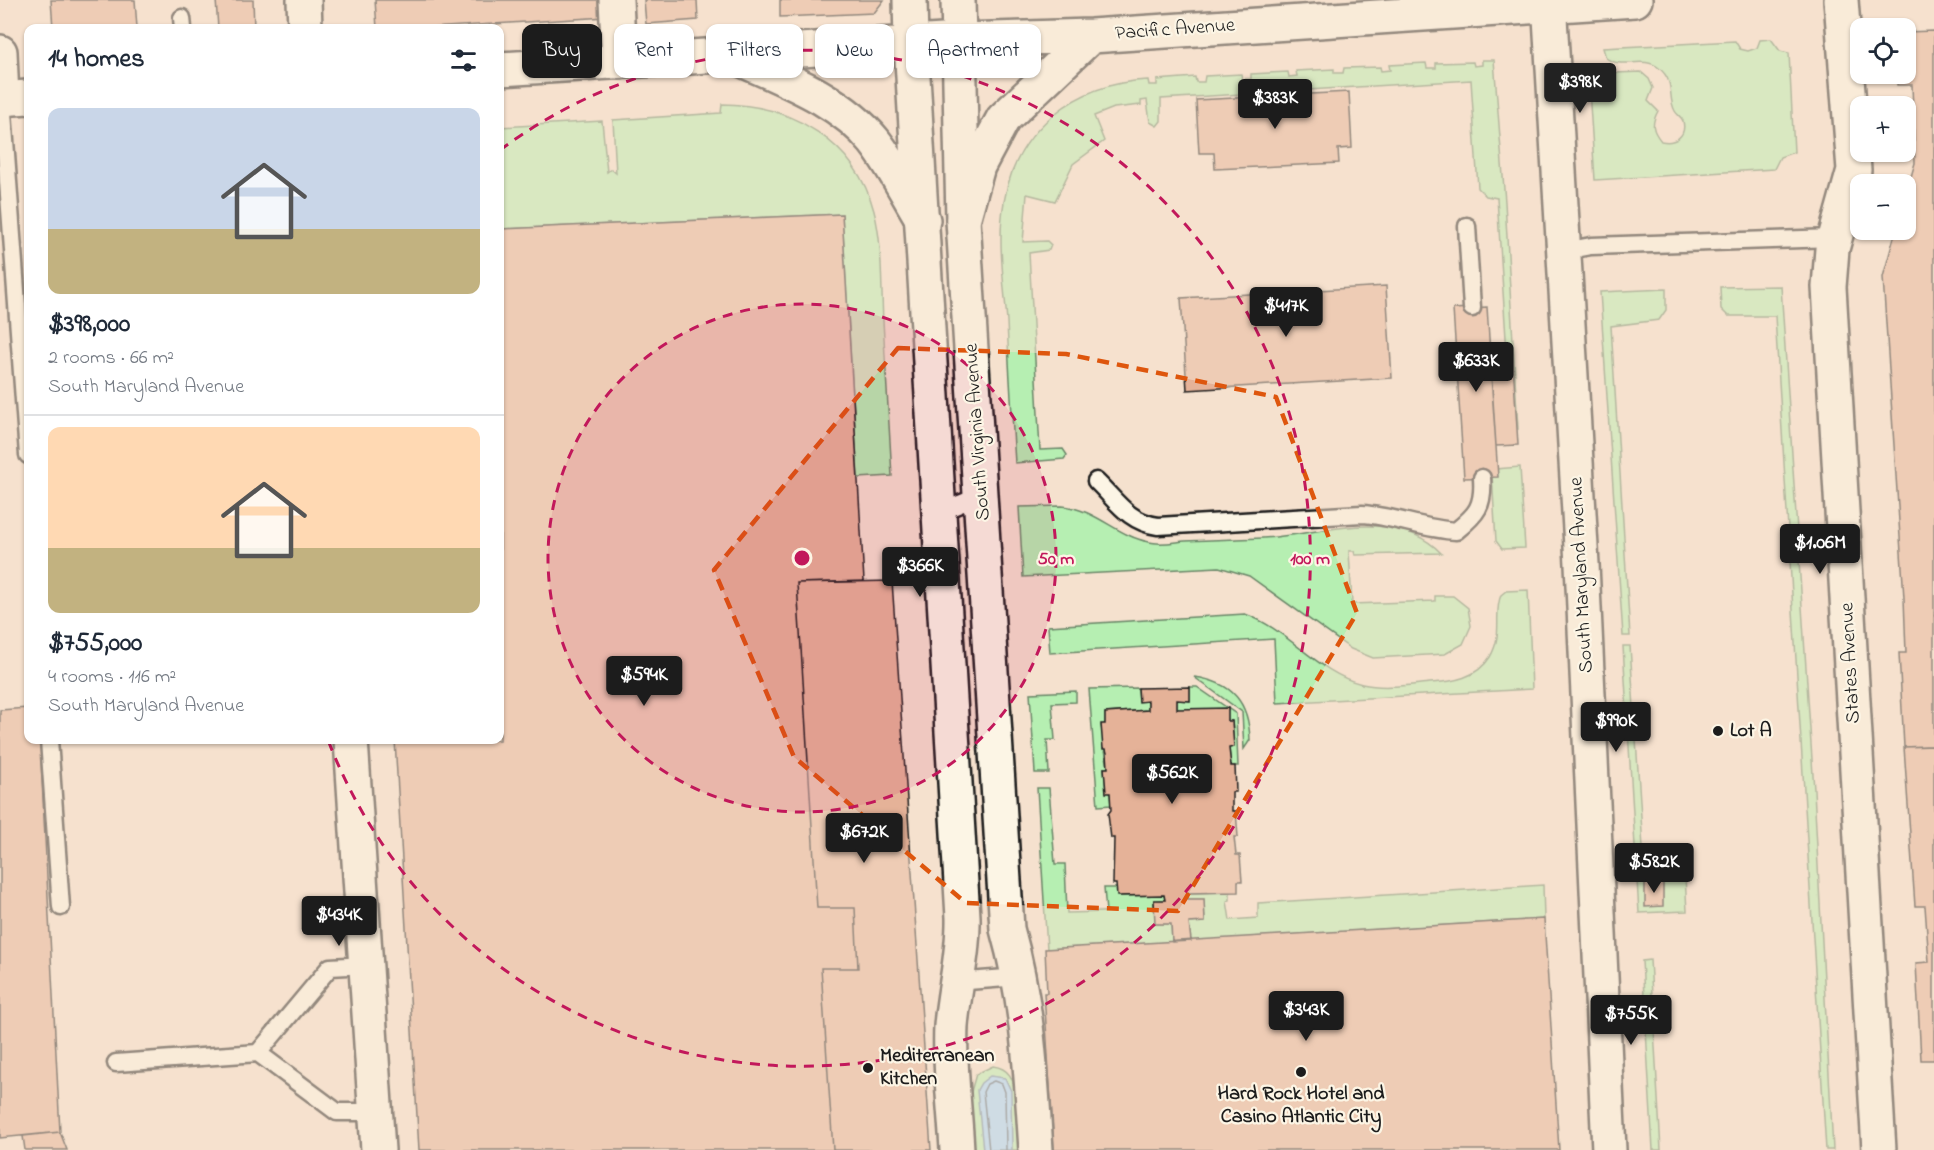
<!DOCTYPE html>
<html lang="en">
<head>
<meta charset="utf-8">
<style>
	:root { --surface:#fff; --page:#f2f2f3; --text:#1f2937; --muted:#747a83; --line:#e0e1e3; --accent:#1c1c1c }
	body { margin:0; font-family:"Indie Flower",sans-serif; background:var(--page); color:var(--text); height:100vh; display:flex; flex-direction:column; font-size:22px; white-space:nowrap }
	* { box-sizing:border-box; margin:0 }
	p { font-size:20px; color:var(--muted) }
	.icon { flex:none; width:33px; height:33px; fill:none; stroke:currentColor; stroke-width:2; stroke-linecap:round; stroke-linejoin:round }
	.map { position:relative; flex:1; overflow:hidden }
	.side { position:absolute; left:24px; top:24px; width:480px; height:720px; display:flex; flex-direction:column; background:var(--surface); border-radius:12px; box-shadow:0 2px 4px #0004 }
	.side>* { flex:none }
	.hud { position:absolute; left:522px; top:24px; width:570px; height:54px; display:flex; gap:12px }
	.fabs { position:absolute; left:1850px; top:18px; display:grid; gap:12px }
	.fabs a { display:grid; place-items:center; width:66px; height:66px; border-radius:12px; background:var(--surface); box-shadow:0 2px 4px #0004; font-size:30px }
	.price { position:absolute; translate:-50% -51px; padding:0 14px; border-radius:6px; background:var(--accent); color:#fff; font-size:20px; line-height:39px; filter:drop-shadow(0 2px 3px #0008) }
	.price::after { content:''; position:absolute; left:50%; top:36px; width:18px; height:14px; margin-left:-9px; background:inherit; clip-path:polygon(0 0,100% 0,50% 100%) }
	.price.current { background:#222; color:#fff }
	ul { padding:0; list-style:none }
	li { display:grid; align-content:center; gap:12px; height:318px; padding:0 24px }
	li+li { border-top:2px solid var(--line) }
	li span { display:grid; place-items:center; height:186px; border-radius:12px; color:#555 }
	li>.icon { margin-inline-start:auto }
	span .icon { width:108px; height:108px; fill:#fffc; stroke-width:1 }
	li b { font-size:26px }
	h2 { display:flex; justify-content:space-between; align-items:center; height:72px; padding:0 24px; font-size:26px }
	.chip { padding:0 21px; border-radius:12px; background:var(--surface); box-shadow:0 2px 4px #0004; font-size:21px; line-height:54px }
	.chip.current { background:var(--accent); color:#fff }
	.map>svg:first-child { display:block }
	.green { fill:#b6efb2; stroke:#698667; stroke-width:1.5 }
	.water { fill:#a0d5ff; stroke:#6b8ba4; stroke-width:1.5 }
	.lines { fill:none; stroke-linecap:round; stroke-linejoin:round }
	.shore { stroke:#516677; stroke-width:1.5 }
	.building { fill:#e5b298; stroke:#1c1c1c; stroke-width:1.5 }
	.lane-casing { stroke:#1c1c1c; stroke-width:21 }
	.street-casing { stroke:#1c1c1c; stroke-width:38 }
	.secondary-casing { stroke:#1c1c1c; stroke-width:38 }
	.lane { stroke:#fcf5e5; stroke-width:16 }
	.street { stroke:#fcf5e5; stroke-width:33 }
	.secondary { stroke:#fcf5e5; stroke-width:33 }
	.marked { fill:none; stroke:#de560d; stroke-width:4.5; stroke-dasharray:12 8; stroke-linejoin:round }
	.ring { fill:none; stroke:#c2185b; stroke-width:3; stroke-dasharray:10 8 }
	.poi-dot { fill:#1c1c1c; stroke:#fcf5e5; stroke-width:2 }
	.labels { text-anchor:middle; dominant-baseline:central; stroke-width:4.5; stroke-linejoin:round; paint-order:stroke }
	.street-label { font-size:20px; fill:#1c1c1c; stroke:#fcf5e5 }
	.poi-label { font-size:20px; font-weight:bold; fill:#1c1c1c; stroke:#fcf5e5; text-anchor:start }
	.centre { fill:#c2185b; stroke:#fcf5e5; stroke-width:3 }
	.ring-label { font-size:18px; text-anchor:middle; font-weight:bold; fill:#c2185b; stroke:#fcf5e5; stroke-width:4.5; stroke-linejoin:round; paint-order:stroke }
</style>
</head>
<body>
<div class="map">
<svg width="1934" height="1150" viewBox="0 0 1934 1150">
	<rect width="100%" height="100%" fill="#f5e1ce"/>
	<filter id="ink" filterUnits="userSpaceOnUse"><feTurbulence type="fractalNoise" baseFrequency=".0167" numOctaves="2"/><feDisplacementMap in="SourceGraphic" scale="12" xChannelSelector="R" yChannelSelector="G"/><feConvolveMatrix kernelMatrix="1 2 1 2 8 2 1 2 1" color-interpolation-filters="sRGB"/></filter>
	<g filter="url(#ink)">
		<!-- green -->
		<path class="green" d="M1771,39l9,12 9,2 5,99 -14,5 -6,12 -179,11 -7,-106 53,-2 8,7 4,9 -5,13 10,10c-7,13 -6,19 3,30 13,3 26,-4 22,-20 -1,-4 -6,-6 -8,-10 -8,-14 1,-29 -16,-43 -16,-13 -37,2 -53,-10l-3,-10 132,-7 5,8 8,2 9,-3 3,-8z
			M1482,60h12l11,142 13,227 -24,1 17,-14 -14,-218 -11,-2 -8,-8 -7,-108 -310,19v22l-4,5 -7,-4 -3,-22 -6,1v4l-27,3 -20,8 10,25 -31,23 -18,37 -28,-7 -4,48 24,-1 4,4 -2,5 -20,3 11,197 23,-1 4,6 -3,4 -49,4c-3,-48 -6,-95 -8,-142 -3,-39 -10,-81 -3,-119 12,-73 72,-119 144,-122l1,5h8v-5l38,-3 1,5h8l1,-6 36,-2 1,5h9v-5l37,-2 1,5 8,-1 -1,-5 38,-2v4h9l1,-5 36,-1 1,4 9,-1 -1,-5 37,-2 1,5h9v-5l37,-1 1,4 8,-1z
			M722,104c68,0 134,38 152,107 9,34 7,74 9,110 3,51 6,103 9,155l-34,2 -16,-264 -342,15v-102l102,-6 5,51 4,-3 5,4 -3,-53 108,-7z
			M1781,286l33,504 19,360h-7l-51,-834h-47l-7,-7 -1,-22z
			M1666,289v21l-7,10 -48,6 19,310h-7l-23,-344z
			M1520,467l5,81 -23,1 -6,-8 -4,-66 3,-6z
			M1062,506c34,3 55,30 87,36 11,3 25,0 36,-1 26,-1 52,-2 78,-3 56,-3 131,-33 178,15l-86,2 -1,-4h-5l3,53 83,-3v-5h18l15,12 3,18 -8,18 -18,10 -72,4 -22,-9 -102,-73 -30,-9 -196,10 -4,-70z
			M1528,590l4,99 -255,14 -3,-64 -224,14 -2,-27 197,-12c43,15 72,59 117,70 22,5 46,1 68,-1 23,-1 47,-5 60,-26 14,-24 3,-43 11,-62l5,-4z
			M1623,646h7l15,233 40,-2 2,34 -48,2z
			M1194,677c39,5 55,26 56,63l-6,9 -2,-37z
			M1190,687h7l39,27 2,52h-7l-2,-18 5,-1 -2,-26 -55,-12v-9l13,1z
			M1138,688l1,13h9v9l-43,3v11l-4,1 7,43h-4l2,24 4,1 1,12 -13,1 -9,-117z
			M1076,691v11l-24,1 3,37h-8l2,33h-14l-5,-80z
			M1037,788h12l6,76h10l2,49 39,-1 -2,-24h13l1,8 46,-1 1,5 -11,1 1,23h16l1,18 -125,7z
			M1543,885l1,34 -353,22 -2,-18 16,-1 -1,-23h-16v-6l42,-1v8l-3,1 3,19 28,-2v-15z
			M1650,960l11,190h-8l-11,-189z
			M993,1066c16,2 21,13 22,28l4,2 2,54h-48l-3,-55 6,-21z"/>
		<!-- water -->
		<path class="water" d="M990,1076l15,2 6,13 1,59h-29l-6,-60 4,-7z"/>
		<g class="lines">
			<!-- shore -->
			<path class="shore" d="M989,1150l-6,-58 4,-8 7,-3 8,3 3,8 1,58"/>
		</g>
		<!-- building -->
		<path class="building" d="M51,0h84l2,28h-84z
			M216,0h37l1,28h-36z
			M375,0h229l2,17 -176,11h-53z
			M644,0h53l1,20 -52,4z
			M780,0h104l-10,13 -94,4z
			M1934,31v715l-30,1 -5,-94h7l-2,-55 -21,-321 13,-47h9v-33l10,-34 -3,-78h-15v-11h8v-42z
			M1349,92l3,56 -14,1 1,14 -124,6 -1,-16h-15l-3,-53z
			M842,214l22,367 -67,2 20,325h38l3,60h-37l12,182h-414l-24,-410h105v-511z
			M1386,286l6,92 -205,12 -6,-92z
			M1487,307l11,170 -34,1 -11,-169z
			M1512,346l6,99 -22,1 -7,-99z
			M892,581l39,569h-98l-12,-182h37l-3,-60h-38l-20,-325z
			M1190,687v14l-13,-1v9l51,-1v13h4l2,26 -5,1 2,18h4l1,26h-4v19h4l2,26h-4l2,18h4l2,26h-4v11l-50,1v6h16l1,23 -16,1 2,18 -19,1 -1,-18h-16l-1,-24h11l-1,-5 -47,1 -1,-12h-3l1,-46h-3l-3,-24 3,-4 -1,-17h-4l-2,-25h4l-1,-15 -1,-4h-3l-2,-25h4v-11l43,-3v-9l-9,1 -1,-14z
			M28,708v32h12l20,392 -60,6v-428z
			M1926,746h8v314h-13l-5,-97 13,-1 -4,-56h-10l-11,-159z
			M1645,882h18v24l-18,1z
			M1544,919l15,231h-505l-10,-157h3l-2,-44z
			M60,1132l7,18h-42l-2,-14z"/>
		<g class="lines">
			<defs>
				<path id="lane" d="M182,18l1,10
					M2,99l26,356
					M1467,226l5,82
					M1564,251l27,-5 244,-8
					M1096,481c20,19 32,41 62,45l204,-12c32,2 61,15 94,17 21,-17 28,-25 26,-53
					M940,512l42,-17
					M49,740l12,167
					M366,965l-36,2 -72,86 79,59h39
					M955,982l64,-5
					M116,1063l142,-10"/>
				<path id="street" d="M304,0l1,28
					M616,0l3,62
					M1549,0l33,564 27,586
					M1841,0l13,170 -22,79 -3,38 50,863
					M959,40l4,180 44,709c21,74 24,145 29,221
					M911,43l52,874c1,37 -9,72 -12,109 -2,41 4,83 6,124
					M0,52l2,47
					M351,740l27,410"/>
				<path id="secondary" d="M910,0l1,43
					M958,0l1,40
					M734,56c49,23 105,42 140,85 19,24 33,53 49,79
					M500,69l459,-29 132,-4 544,-36
					M0,99l28,-2
					M963,220l15,-54 25,-47 88,-83"/>
			</defs>
			<!-- lane casing -->
			<use href="#lane" class="lane-casing"/>
			<!-- street casing -->
			<use href="#street" class="street-casing"/>
			<!-- secondary casing -->
			<use href="#secondary" class="secondary-casing"/>
			<!-- lane -->
			<use href="#lane" class="lane"/>
			<!-- street -->
			<use href="#street" class="street"/>
			<!-- secondary -->
			<use href="#secondary" class="secondary"/>
		</g>
	</g>
	<!-- marked area -->
	<path d="M0 0H1934V1150H0ZM898,348l168,6 210,43 81,216 -179,298 -212,-8 -172,-146 -80,-187z" fill="#f5e1ce" fill-opacity=".55" fill-rule="evenodd"/>
	<path class="marked" d="M898,348l168,6 210,43 81,216 -179,298 -212,-8 -172,-146 -80,-187z"/>
	<!-- distance rings -->
	<circle cx="802" cy="558" r="254" fill="#c2185b" fill-opacity=".12"/>
	<g class="ring">
		<circle cx="802" cy="558" r="254"/>
		<path d="M500 150A508 508 0 1 1 328 740"/>
	</g>
	<!-- markers -->
	<g class="poi-dot">
		<circle cx="1718" cy="731" r="6"/>
		<circle cx="868" cy="1068" r="6"/>
		<circle cx="1301" cy="1072" r="6"/>
	</g>
	<g class="labels">
		<!-- street labels -->
		<g class="street-label">
			<text transform="translate(1175 30) rotate(-4)">Pacific Avenue</text>
			<text transform="translate(978 432) rotate(-94)">South Virginia Avenue</text>
			<text transform="translate(1582 575) rotate(-93)">South Maryland Avenue</text>
			<text transform="translate(1851 663) rotate(-93)">States Avenue</text>
		</g>
		<!-- poi labels -->
		<g class="poi-label">
			<text x="1730" y="731">Lot A</text>
			<text x="880" y="1056">Mediterranean<tspan x="880" dy="23">Kitchen</tspan></text>
			<text x="1301" y="1094" text-anchor="middle">Hard Rock Hotel and<tspan x="1301" dy="23">Casino Atlantic City</tspan></text>
		</g>
	</g>
	<circle cx="802" cy="558" r="9" class="centre"/>
	<g class="ring-label">
		<text x="1056" y="564">50 m</text>
		<text x="1310" y="564">100 m</text>
	</g>
</svg>
<div class="fabs">
<a><svg class="icon" aria-label="locate" viewBox="0 0 24 24"><circle cx="12" cy="12" r="6"/><path d="M12 2v4M12 18v4M2 12h4M18 12h4"/></svg></a>
<a>+</a>
<a>−</a>
</div>
<b class="price current" style="left:1580px;top:114px">$398K</b>
<b class="price" style="left:1275px;top:130px">$383K</b>
<b class="price" style="left:1286px;top:338px">$417K</b>
<b class="price" style="left:1476px;top:393px">$633K</b>
<b class="price" style="left:1820px;top:575px">$1.06M</b>
<b class="price" style="left:920px;top:598px">$366K</b>
<b class="price" style="left:644px;top:707px">$594K</b>
<b class="price" style="left:1616px;top:753px">$990K</b>
<b class="price" style="left:1172px;top:805px">$562K</b>
<b class="price" style="left:864px;top:864px">$672K</b>
<b class="price" style="left:1654px;top:894px">$582K</b>
<b class="price" style="left:339px;top:947px">$434K</b>
<b class="price" style="left:1306px;top:1042px">$343K</b>
<b class="price" style="left:1631px;top:1046px">$755K</b>
<div class="hud">
<a class="chip current">Buy</a>
<a class="chip">Rent</a>
<a class="chip">Filters</a>
<a class="chip">New</a>
<a class="chip">Apartment</a>
</div>
<section class="side">
<h2>14 homes<svg class="icon" aria-label="filters" viewBox="0 0 24 24"><path d="M4 7h16M4 17h16"/><circle cx="9" cy="7" r="2"/><circle cx="15" cy="17" r="2"/></svg></h2>
<ul>
<li><span style="background:linear-gradient(#c9d6e8 65%,#c2b280 0)"><svg class="icon" aria-label="home" viewBox="0 0 24 24"><path d="M3 11l9-7 9 7M6 9v11h12V9"/></svg></span><div><b>$398,000</b><p>2 rooms · 66 m²</p><p>South Maryland Avenue</p></div></li>
<li><span style="background:linear-gradient(#ffd9b3 65%,#c2b280 0)"><svg class="icon" aria-label="home" viewBox="0 0 24 24"><path d="M3 11l9-7 9 7M6 9v11h12V9"/></svg></span><div><b>$755,000</b><p>4 rooms · 116 m²</p><p>South Maryland Avenue</p></div></li>
</ul>
</section>
</div>
</body>
</html>
